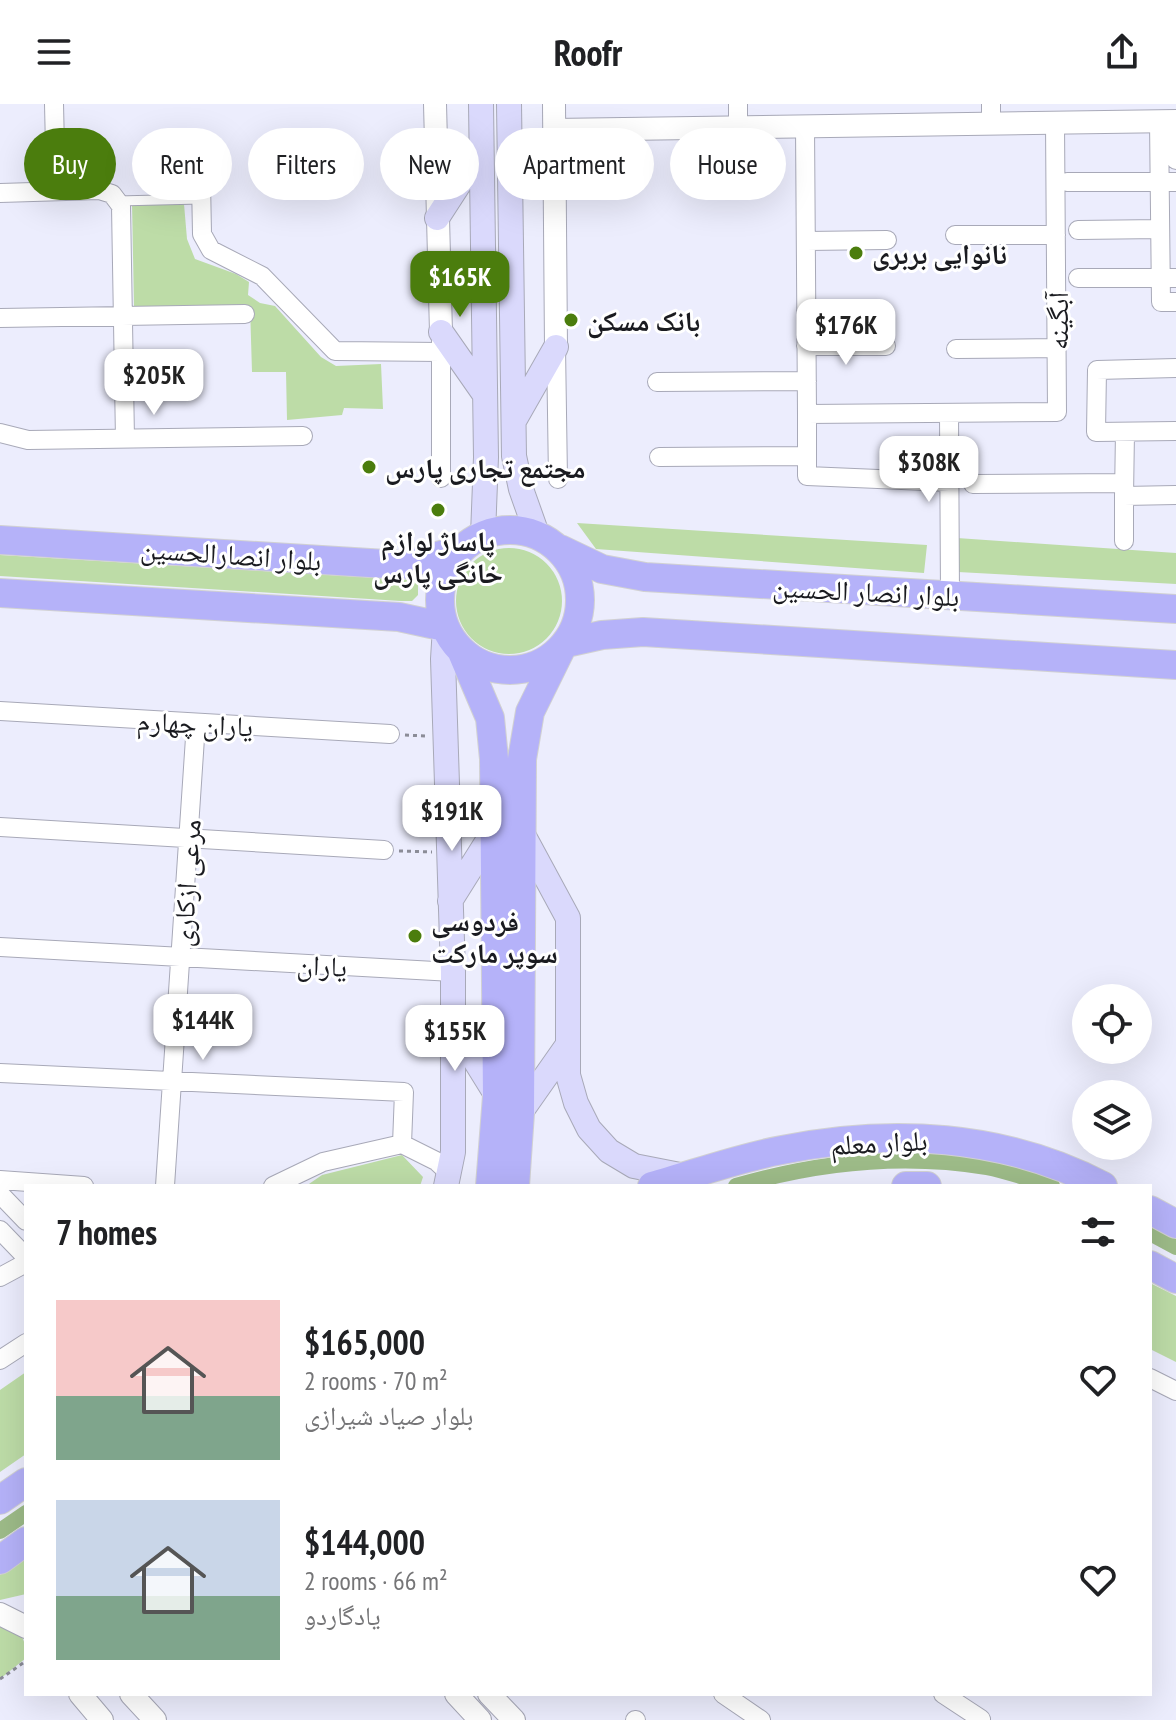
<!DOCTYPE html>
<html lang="en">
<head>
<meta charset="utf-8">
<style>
	:root { --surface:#fff; --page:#f6f6f6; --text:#202124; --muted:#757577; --accent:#4b7d0d }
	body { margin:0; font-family:"PT Sans Narrow","Noto Naskh Arabic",sans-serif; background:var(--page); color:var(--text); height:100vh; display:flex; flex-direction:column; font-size:30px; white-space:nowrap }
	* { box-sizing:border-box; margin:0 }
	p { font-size:26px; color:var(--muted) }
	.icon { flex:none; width:44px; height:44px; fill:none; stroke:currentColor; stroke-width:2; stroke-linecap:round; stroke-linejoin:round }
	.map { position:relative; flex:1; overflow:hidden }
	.panel { position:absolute; left:24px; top:1080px; width:1128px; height:512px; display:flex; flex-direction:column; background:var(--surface); border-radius:0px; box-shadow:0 8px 32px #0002 }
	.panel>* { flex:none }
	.banner { position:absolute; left:24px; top:24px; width:1128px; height:72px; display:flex; gap:16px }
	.buttons { position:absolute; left:1072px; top:880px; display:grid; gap:16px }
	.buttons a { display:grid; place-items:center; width:80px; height:80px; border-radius:50%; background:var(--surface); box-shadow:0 8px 32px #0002; font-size:40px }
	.price { position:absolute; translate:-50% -68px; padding:0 18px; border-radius:16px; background:#fff; color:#222; font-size:26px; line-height:52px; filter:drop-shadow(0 2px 4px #0008) }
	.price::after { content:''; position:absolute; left:50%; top:48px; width:24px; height:18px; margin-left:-12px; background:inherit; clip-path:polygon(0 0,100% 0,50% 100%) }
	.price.on { background:var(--accent); color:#fff }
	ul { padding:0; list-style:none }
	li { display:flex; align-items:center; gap:24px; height:200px; padding:0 32px }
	li span { display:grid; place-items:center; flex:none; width:224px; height:160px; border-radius:0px; color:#555 }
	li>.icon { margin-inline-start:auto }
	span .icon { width:96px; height:96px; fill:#fffc; stroke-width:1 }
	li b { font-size:34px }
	h2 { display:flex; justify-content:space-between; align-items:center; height:96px; padding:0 32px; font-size:34px }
	.chip { padding:0 28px; border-radius:36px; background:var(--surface); box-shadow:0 8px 32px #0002; font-size:28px; line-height:72px }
	.chip.on { background:var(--accent); color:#fff }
	header { display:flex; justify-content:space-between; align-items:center; height:104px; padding:0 32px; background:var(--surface); font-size:36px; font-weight:700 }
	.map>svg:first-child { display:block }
	.green { fill:#bddca7 }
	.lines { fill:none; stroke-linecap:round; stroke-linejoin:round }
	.canal { stroke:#9dbb88; stroke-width:16 }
	.service-casing { stroke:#a8a9b8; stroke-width:11 }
	.minor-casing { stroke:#a8a9b8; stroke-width:20 }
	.tertiary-casing { stroke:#a8a9b8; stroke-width:24 }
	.secondary-casing { stroke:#a8a9b8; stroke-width:26 }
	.primary-casing { stroke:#d1d1d2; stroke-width:30 }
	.path { stroke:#8b8c97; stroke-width:3; stroke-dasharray:4 4; stroke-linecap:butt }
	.service { stroke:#fff; stroke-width:9 }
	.minor { stroke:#fff; stroke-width:18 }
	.tertiary { stroke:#fff; stroke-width:22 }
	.secondary { stroke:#dad9fc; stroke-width:24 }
	.primary { stroke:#b5b2f9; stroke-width:28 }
	.poi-dot { fill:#4b7d0d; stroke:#fff; stroke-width:3 }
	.labels { text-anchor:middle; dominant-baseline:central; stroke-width:6; stroke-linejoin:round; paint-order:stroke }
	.poi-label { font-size:28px; font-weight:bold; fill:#1a1b20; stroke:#fff; text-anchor:start }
	.street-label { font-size:28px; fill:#1a1b20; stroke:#fff }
</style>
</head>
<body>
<header><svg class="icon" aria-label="menu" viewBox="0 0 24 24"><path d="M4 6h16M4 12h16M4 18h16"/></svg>Roofr<svg class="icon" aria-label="share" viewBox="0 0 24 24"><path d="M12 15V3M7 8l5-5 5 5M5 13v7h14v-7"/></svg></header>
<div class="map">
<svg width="1176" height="1616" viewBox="0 0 1176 1616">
	<rect width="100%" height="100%" fill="#ecedfd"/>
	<!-- green -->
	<path class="green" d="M132,99l52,1 3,35 8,20 41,15 13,8 -1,13 12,8 15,3 46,51 15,9 45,-2 2,45 -39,-1 -2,7 -55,5 -1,-48h-34l-2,-66h-116z
		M577,419l350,22 -3,28 -328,-24z
		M957,434l219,15v31l-218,-12z
		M456 497a53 53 0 1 1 106 0a53 53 0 1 1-106 0Z
		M0,451l412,25 6,4v11l-6,6h-11l-401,-25z
		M402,1051l21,22 -3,9h-114l16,-11z
		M1150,1179l26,13v66l-26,-13z
		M26,1268v82l-26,18v-82z
		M26,1452v38l-26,6v-25z
		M0,1518c20,6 26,15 26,36l-26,21z"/>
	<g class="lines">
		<!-- canal -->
		<path class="canal" d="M736,1082c82,-24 166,-33 251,-19 22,4 44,13 65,19
			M1150,1129l26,14
			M0,1427l26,-18"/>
		<defs>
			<path id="service" d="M117,97l84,-2"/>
			<path id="minor" d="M54,0l2,87
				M738,0v23
				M991,0v19
				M1159,17l2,181h15
				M1175,17l1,39
				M805,22l2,288 250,-2 -2,-290
				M201,78l1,52 9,16 51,26 73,75 106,1
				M1067,78h109
				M0,89l99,-3 13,4 9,12 4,233
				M1078,126l82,-1
				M955,131h101
				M806,137l81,-1
				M1078,174h98
				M0,214l245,-4
				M441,238v136
				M806,242h80
				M556,243l2,132
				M956,245l101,-1
				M1176,264l-79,2 -1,62 80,-1
				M657,278l150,-1
				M949,309l1,183
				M807,310v62l142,6
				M1125,328l-1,64 52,-1
				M0,329l28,7 275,-4
				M659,353l148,-1
				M973,380l151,-1
				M1124,392v45
				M0,607l390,23
				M0,723l384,23
				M0,843l453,25
				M0,969l404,19 -2,52 -79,18 -50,24
				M402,1040l34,17 13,12
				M0,1076l84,6
				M165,1082l31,-463
				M0,1090l26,27
				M0,1126l26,27
				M0,1173l26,-14
				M0,1256l26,-17
				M1150,1274l26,13
				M723,1590l38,26
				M943,1590l38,25
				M635,1616h1"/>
			<path id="tertiary" d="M435,0l6,228
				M554,0l2,243
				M554,26l622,-9
				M0,1510l26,13
				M80,1590l22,26
				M131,1590l24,26
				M456,1590l24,26
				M489,1590l25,26"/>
			<path id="secondary" d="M481,0l5,353 -3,78
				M509,0l5,352 7,33 16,45
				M437,114l44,-68
				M441,228l44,63
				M515,315l41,-72
				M445,523l-2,32 10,313v180l-7,34
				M521,727l47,87v157l8,28 13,26 20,22 25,15 51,10
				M450,797l44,-70
				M453,921l44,71
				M520,1009l47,-67"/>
			<path id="primary" d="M440 496a70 70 0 1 1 140 0a70 70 0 1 1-140 0Z
				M0,436l402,25 58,-15
				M560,445l42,20 43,8 531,32
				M0,489l399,24 46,10
				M566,539l36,-8 41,-3 533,33
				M461,546l29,68 4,41 3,337 -7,90
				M515,1082l5,-73 2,-354 8,-47 31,-63
				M652,1082c43,-12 86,-28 130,-36 109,-22 222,-16 321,36
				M906,1082h21
				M1150,1106l26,14
				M1150,1161l26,14
				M0,1396l26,-18
				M0,1456l26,-19"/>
		</defs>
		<!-- service casing -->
		<use href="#service" class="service-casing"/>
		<!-- minor casing -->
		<use href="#minor" class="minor-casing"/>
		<!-- tertiary casing -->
		<use href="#tertiary" class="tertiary-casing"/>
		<!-- secondary casing -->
		<use href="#secondary" class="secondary-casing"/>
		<!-- primary casing -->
		<use href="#primary" class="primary-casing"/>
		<!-- path -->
		<path class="path" d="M405,631l21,1
			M399,747l33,1
			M0,1575l26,-18"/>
		<!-- service -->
		<use href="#service" class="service"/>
		<!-- minor -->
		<use href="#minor" class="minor"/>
		<!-- tertiary -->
		<use href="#tertiary" class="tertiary"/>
		<!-- secondary -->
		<use href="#secondary" class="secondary"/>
		<!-- primary -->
		<use href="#primary" class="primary"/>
	</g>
	<!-- markers -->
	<g class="poi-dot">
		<circle cx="856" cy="149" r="8"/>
		<circle cx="571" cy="216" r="8"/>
		<circle cx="369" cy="363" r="8"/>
		<circle cx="438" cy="406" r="8"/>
		<circle cx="415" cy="832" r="8"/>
	</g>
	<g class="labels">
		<!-- poi labels -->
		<g class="poi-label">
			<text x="872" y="149">نانوایی بربری</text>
			<text x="587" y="216">بانک مسکن</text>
			<text x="385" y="363">مجتمع تجاری پارس</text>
			<text x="438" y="436" text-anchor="middle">پاساژ لوازم<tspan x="438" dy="32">خانگی پارس</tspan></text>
			<text x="431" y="816">فردوسی<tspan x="431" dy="32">سوپر مارکت</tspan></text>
		</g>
		<!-- street labels -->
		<g class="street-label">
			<text transform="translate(1057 217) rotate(-90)">آبگینه</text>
			<text transform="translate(231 450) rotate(4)">بلوار انصارالحسین</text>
			<text transform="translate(866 487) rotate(3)">بلوار انصار الحسین</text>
			<text transform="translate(195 619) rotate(3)">یاران چهارم</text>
			<text transform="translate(186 779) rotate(-86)">مرعی ازکاری</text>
			<text transform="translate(322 861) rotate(3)">یاران</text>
			<text transform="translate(879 1038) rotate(-3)">بلوار معلم</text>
		</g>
	</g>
</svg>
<div class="buttons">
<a><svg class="icon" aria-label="locate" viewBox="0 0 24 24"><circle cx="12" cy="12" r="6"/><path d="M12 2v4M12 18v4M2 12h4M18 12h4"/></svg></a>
<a><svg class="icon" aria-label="layers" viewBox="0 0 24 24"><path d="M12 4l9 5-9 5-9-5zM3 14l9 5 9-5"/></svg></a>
</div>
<b class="price on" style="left:460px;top:215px">$165K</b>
<b class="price" style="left:846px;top:263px">$176K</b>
<b class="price" style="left:154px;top:313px">$205K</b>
<b class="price" style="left:929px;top:400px">$308K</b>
<b class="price" style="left:452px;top:749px">$191K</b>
<b class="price" style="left:203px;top:958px">$144K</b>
<b class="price" style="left:455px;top:969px">$155K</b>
<div class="banner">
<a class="chip on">Buy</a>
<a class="chip">Rent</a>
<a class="chip">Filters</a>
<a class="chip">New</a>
<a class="chip">Apartment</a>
<a class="chip">House</a>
</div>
<section class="panel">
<h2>7 homes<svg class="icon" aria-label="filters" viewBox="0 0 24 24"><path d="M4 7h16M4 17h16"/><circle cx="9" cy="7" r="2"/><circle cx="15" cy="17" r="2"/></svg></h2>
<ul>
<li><span style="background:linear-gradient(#f6c9c9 60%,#7fa58c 0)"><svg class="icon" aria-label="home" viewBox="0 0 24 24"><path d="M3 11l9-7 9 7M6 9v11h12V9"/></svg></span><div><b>$165,000</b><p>2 rooms · 70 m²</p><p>بلوار صیاد شیرازی</p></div><svg class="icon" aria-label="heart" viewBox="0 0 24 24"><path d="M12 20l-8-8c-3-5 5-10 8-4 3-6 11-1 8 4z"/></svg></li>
<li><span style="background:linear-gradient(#c9d6e8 60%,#7fa58c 0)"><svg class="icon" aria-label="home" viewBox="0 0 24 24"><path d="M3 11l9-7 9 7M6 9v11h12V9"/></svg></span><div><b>$144,000</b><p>2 rooms · 66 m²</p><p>یادگار‌دو</p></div><svg class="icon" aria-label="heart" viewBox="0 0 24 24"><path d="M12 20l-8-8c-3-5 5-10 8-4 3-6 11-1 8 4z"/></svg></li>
</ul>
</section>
</div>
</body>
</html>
